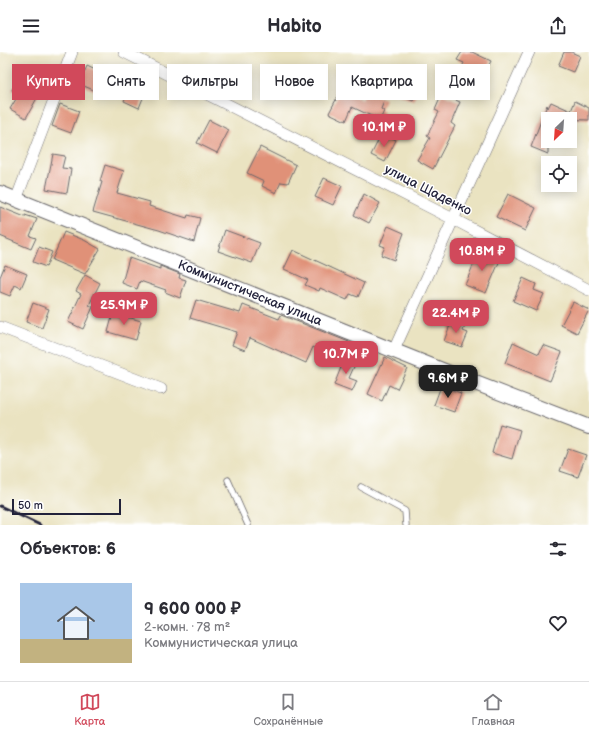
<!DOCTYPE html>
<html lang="ru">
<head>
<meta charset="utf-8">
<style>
	:root { --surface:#fff; --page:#f7f7f7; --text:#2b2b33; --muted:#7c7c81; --line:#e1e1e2; --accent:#d1495b }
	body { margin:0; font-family:"Balsamiq Sans",sans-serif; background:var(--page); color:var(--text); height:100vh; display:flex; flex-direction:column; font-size:15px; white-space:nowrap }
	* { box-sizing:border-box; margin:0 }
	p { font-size:13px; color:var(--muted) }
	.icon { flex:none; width:22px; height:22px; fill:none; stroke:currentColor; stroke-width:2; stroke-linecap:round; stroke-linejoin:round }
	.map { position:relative; height:473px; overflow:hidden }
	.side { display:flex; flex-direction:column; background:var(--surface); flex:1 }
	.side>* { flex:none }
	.banner { position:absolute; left:12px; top:12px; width:565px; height:36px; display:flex; gap:8px }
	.needle { width:26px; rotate:205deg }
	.fabs { position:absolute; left:541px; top:60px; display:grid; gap:8px }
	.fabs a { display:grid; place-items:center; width:36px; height:36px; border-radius:0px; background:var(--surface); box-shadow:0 2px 10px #0003; font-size:20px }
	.scale { position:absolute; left:12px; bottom:10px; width:109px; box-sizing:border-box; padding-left:4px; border:2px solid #22223b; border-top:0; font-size:11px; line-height:14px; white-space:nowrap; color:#22223b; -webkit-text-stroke:3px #fff; paint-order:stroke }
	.price { position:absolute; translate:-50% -34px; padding:0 9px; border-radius:8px; background:var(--accent); color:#fff; font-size:13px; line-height:26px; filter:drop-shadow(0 1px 2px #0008) }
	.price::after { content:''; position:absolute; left:50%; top:24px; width:12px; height:9px; margin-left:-6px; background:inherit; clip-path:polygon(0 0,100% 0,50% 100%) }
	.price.active { background:#222; color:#fff }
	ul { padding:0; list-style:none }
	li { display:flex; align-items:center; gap:12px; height:100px; padding:0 20px }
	li span { display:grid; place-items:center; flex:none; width:112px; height:80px; border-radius:0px; color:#555 }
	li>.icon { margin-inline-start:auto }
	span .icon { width:48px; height:48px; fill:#fffc; stroke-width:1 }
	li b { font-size:17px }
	h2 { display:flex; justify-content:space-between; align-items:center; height:48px; padding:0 20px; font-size:17px }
	.pill { padding:0 14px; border-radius:0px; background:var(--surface); box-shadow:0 2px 10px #0003; font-size:14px; line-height:36px }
	.pill.active { background:var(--accent); color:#fff }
	header { display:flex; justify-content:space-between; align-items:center; height:52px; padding:0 20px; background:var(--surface); font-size:18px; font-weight:700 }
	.tabs { display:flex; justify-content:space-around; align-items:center; height:56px; border-top:1px solid var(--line); background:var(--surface); font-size:11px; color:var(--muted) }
	.tabs a { display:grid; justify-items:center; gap:2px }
	.tabs .active { color:var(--accent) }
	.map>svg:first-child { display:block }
	.building { fill:#e09178 }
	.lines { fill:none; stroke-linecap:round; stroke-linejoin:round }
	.service-casing { stroke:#68666a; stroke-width:7 }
	.minor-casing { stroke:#68666a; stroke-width:12 }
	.tertiary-casing { stroke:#68666a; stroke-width:16 }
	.service { stroke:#fff; stroke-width:5.5 }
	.minor { stroke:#fff; stroke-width:11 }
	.tertiary { stroke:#fff; stroke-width:14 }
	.rail { stroke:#22223b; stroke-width:3 }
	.labels { text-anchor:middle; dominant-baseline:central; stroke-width:3; stroke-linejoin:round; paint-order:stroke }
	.street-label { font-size:13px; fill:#22223b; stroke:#fff }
</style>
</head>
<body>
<header><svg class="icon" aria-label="menu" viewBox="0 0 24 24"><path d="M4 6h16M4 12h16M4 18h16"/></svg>Habito<svg class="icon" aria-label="share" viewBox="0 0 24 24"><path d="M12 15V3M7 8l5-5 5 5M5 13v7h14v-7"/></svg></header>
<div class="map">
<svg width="589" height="473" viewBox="0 0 589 473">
	<rect width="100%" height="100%" fill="#fff"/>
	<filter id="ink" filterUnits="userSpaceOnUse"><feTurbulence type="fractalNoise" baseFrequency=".025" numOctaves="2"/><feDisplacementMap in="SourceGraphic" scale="8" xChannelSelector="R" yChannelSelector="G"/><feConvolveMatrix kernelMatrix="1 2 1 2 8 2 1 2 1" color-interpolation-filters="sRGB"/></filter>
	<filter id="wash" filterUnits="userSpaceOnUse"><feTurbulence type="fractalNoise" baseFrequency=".012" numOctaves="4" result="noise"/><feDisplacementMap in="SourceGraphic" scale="16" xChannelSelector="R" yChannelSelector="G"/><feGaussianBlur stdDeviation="0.9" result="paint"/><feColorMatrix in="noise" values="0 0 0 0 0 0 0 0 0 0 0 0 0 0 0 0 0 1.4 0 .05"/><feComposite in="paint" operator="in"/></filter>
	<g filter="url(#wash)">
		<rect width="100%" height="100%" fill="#eae3c1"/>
		<g id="blocks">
			<!-- building -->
			<path class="building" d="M462,0h10l19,9 -10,20 -21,-10 4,-8 -7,-3z
				M564,0h7l9,4 -7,16 -15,-6z
				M87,14l17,8 -8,17 -17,-7z
				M399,23l22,10 -8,16 -22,-10z
				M20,25l22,12 -16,29 -16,-9 9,-15 -7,-4z
				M132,29l15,7 -8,20 -15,-7z
				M341,38l21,10 4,-9 19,8 -4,10 3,2 -4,9 -28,-13 -6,14 -17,-8z
				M442,42l18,8 -9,21 4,3 -22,43 -16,-9 13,-22 -3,-2 12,-24 -4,-2z
				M575,49l14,7v12l-41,-1v35l-17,-7 16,-42 1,3 3,-6 20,9z
				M60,52l19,7 -8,22 -19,-7z
				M209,68l20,10 -12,23 -20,-10z
				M382,81l14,7 -11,22 -14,-7z
				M260,95l36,18 -8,18 -7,-1 -5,11 -14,-7 2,-5 -17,-8z
				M53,102l12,2 -3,12 9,1 -4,24 -21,-4z
				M105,113l19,6 -7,22 33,9 -1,4 38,12 1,-3 12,3 -6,24 -35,-12 -66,-18 9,-30 -2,-1z
				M324,126l18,8 -9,19 -18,-8z
				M364,142l16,9 -11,20 -15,-8z
				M508,142l28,14 -11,23 -29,-14z
				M0,155l25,10v-2l12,4 -7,17 6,2 -5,11 -31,-13z
				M388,174l16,7 -10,27 -13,-5 4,-8 -5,-2z
				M225,178l35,13 -8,20 -34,-12z
				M64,180l20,8 16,9 -15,25 -33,-14z
				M39,195l13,5 -6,15 -13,-5z
				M293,198l71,33 -6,14 -8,-3 -3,6 -27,-12 -1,3 -14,-6 3,-5 -24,-11z
				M479,199l21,9 -14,33 -21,-8z
				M129,206l31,11v-3l20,8 -1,4 7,2 -6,18 -15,-6 1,-2 -26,-9 -3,8 -15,-6z
				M5,213l22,9 -6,14 -6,-3 -5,11 -10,-4v-15z
				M85,223l15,8 -11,22 4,2 -10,22 -15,-7 13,-28 -5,-3z
				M523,226l13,6 -2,6 10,4 -8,17 -23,-10z
				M196,248l44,13 3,-8 36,14 2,-4 68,27 -9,18 -27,-13 -7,16 -56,-25 -5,12 -13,-5 5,-13 -47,-14z
				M573,250l16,8 -12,23 -16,-8z
				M33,251l16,6 -7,19 -16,-6z
				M114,258l11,2 -1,4 17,5 -5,19 -28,-8z
				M452,268l13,6 -2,5 5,2 -6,14 -18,-6z
				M513,290l26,12 4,-9 19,7 -12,29 -45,-18z
				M346,303l11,5 -8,18 8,3 -5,11 -18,-7z
				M385,305l22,11 -10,21 -8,-4 -7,16 -14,-7z
				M441,334l20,7 -7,19 -20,-7z
				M500,372l20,6 -8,29 -20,-6z
				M568,397l18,6 -8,22 -18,-6z"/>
		</g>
	</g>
	<g filter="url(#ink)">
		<use href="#blocks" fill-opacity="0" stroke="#68666a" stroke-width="1"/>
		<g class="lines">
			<defs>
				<path id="service" d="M228,428l20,45
					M361,435l44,24 1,14"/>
				<path id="minor" d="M124,0l329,167 136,71
					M16,148l56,-148
					M0,275l161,62
					M394,298l135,-298"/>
				<path id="tertiary" d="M0,141l452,181 137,53"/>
			</defs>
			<!-- service casing -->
			<use href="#service" class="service-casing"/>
			<!-- minor casing -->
			<use href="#minor" class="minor-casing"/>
			<!-- tertiary casing -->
			<use href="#tertiary" class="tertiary-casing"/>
			<!-- service -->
			<use href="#service" class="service"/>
			<!-- minor -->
			<use href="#minor" class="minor"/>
			<!-- tertiary -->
			<use href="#tertiary" class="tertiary"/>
			<!-- rail -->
			<path class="rail" d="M0,454l40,19"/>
		</g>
	</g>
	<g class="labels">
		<!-- street labels -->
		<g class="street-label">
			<text transform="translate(428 138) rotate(27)">улица Щаденко</text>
			<text transform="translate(250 241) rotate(22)">Коммунистическая улица</text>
		</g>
	</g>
</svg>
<div class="fabs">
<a><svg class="needle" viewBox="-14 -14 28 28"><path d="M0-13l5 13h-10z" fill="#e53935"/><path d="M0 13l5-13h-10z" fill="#7c7c81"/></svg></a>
<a><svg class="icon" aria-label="locate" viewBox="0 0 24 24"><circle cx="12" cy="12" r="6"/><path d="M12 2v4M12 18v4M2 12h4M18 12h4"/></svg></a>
</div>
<div class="scale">50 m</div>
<b class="price" style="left:384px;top:96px">10.1M ₽</b>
<b class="price" style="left:482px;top:220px">10.8M ₽</b>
<b class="price" style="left:124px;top:274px">25.9M ₽</b>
<b class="price" style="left:456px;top:282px">22.4M ₽</b>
<b class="price" style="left:346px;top:323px">10.7M ₽</b>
<b class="price active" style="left:448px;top:347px">9.6M ₽</b>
<div class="banner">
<a class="pill active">Купить</a>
<a class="pill">Снять</a>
<a class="pill">Фильтры</a>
<a class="pill">Новое</a>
<a class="pill">Квартира</a>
<a class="pill">Дом</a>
</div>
</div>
<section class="side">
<h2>Объектов: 6<svg class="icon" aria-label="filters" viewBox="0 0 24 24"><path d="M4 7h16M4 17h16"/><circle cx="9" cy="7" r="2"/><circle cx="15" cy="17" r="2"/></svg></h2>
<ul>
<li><span style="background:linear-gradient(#a9c7e8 70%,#c2b280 0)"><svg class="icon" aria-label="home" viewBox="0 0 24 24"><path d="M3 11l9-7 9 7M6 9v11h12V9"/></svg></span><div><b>9 600 000 ₽</b><p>2-комн. · 78 m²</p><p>Коммунистическая улица</p></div><svg class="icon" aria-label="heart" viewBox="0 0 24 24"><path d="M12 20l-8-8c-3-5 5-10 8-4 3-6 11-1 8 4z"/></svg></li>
</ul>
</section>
<nav class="tabs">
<a class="active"><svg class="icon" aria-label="map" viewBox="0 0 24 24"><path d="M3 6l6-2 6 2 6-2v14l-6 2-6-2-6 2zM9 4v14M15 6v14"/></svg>Карта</a>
<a><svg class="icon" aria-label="saved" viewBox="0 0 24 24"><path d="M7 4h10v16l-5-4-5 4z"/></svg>Сохранённые</a>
<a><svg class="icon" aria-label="home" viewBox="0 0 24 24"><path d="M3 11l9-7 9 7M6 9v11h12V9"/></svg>Главная</a>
</nav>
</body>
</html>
